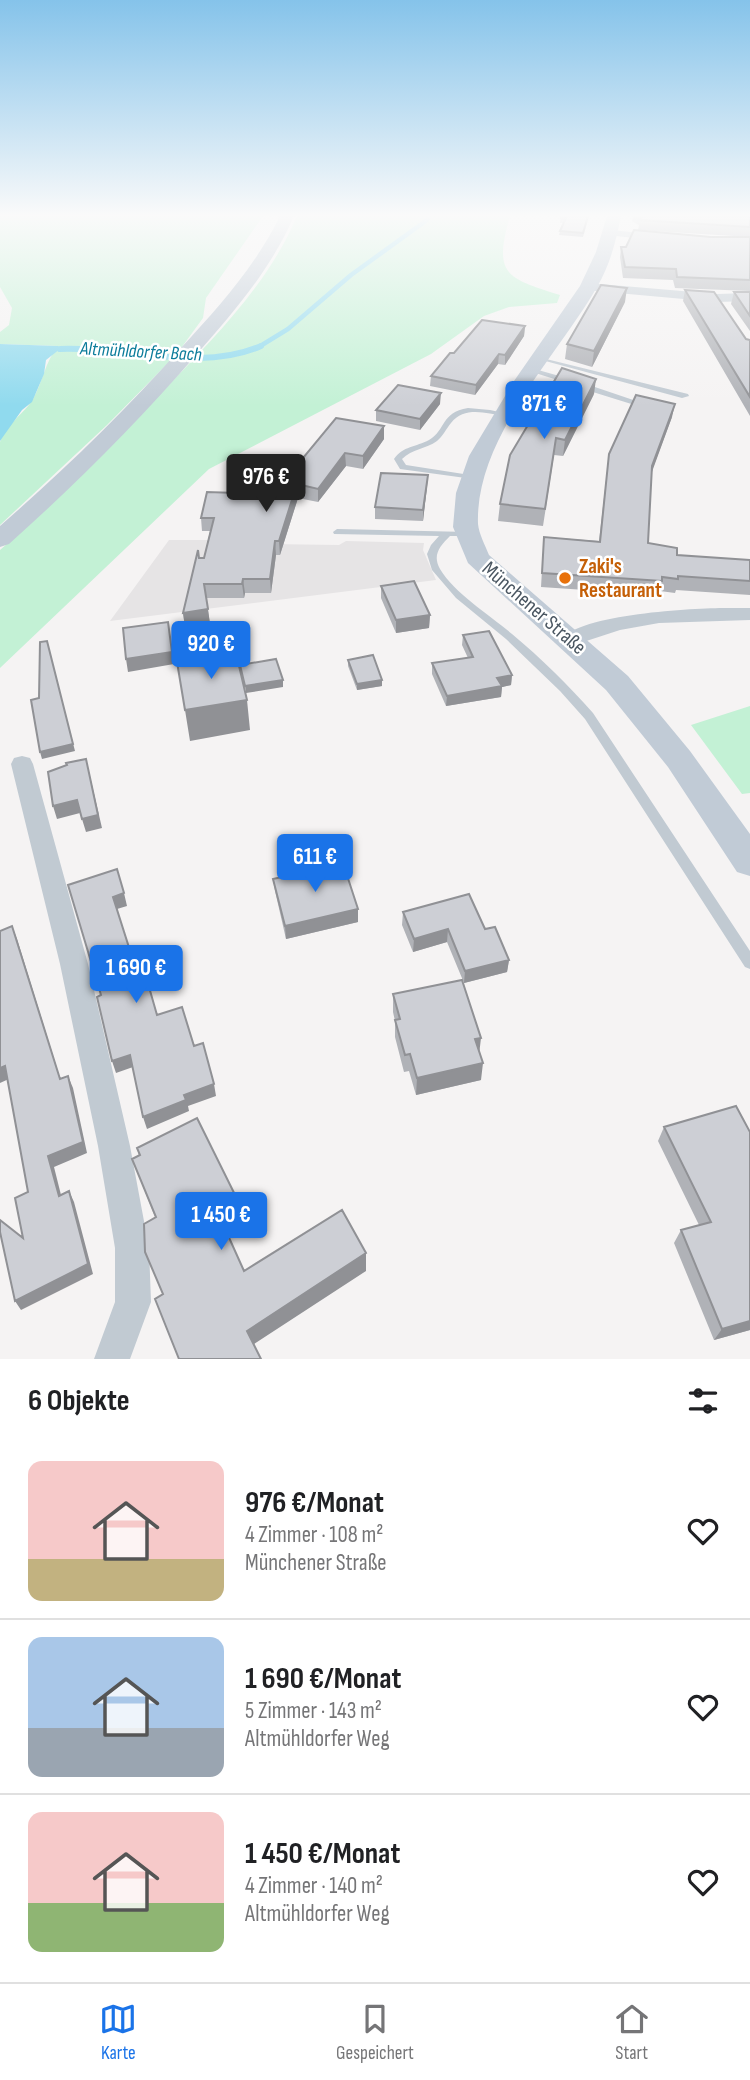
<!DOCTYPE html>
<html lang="de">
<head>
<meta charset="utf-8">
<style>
	:root { --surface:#fff; --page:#f6f6f6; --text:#202124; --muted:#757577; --line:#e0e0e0; --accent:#1a73e8 }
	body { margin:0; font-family:"Sofia Sans Condensed",sans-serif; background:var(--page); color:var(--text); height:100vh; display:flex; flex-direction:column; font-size:26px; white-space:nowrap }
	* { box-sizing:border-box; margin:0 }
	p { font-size:23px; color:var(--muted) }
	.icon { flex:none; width:38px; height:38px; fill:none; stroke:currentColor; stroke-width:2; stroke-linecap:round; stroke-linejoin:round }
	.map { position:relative; height:1359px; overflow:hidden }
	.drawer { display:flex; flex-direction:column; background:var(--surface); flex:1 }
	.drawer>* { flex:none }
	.price { position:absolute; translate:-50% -60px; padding:0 16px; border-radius:7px; background:var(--accent); color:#fff; font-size:23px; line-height:46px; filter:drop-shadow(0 2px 4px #0008) }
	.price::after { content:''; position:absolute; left:50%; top:42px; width:21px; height:16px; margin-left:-10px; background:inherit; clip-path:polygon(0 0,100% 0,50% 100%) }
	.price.on { background:#222; color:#fff }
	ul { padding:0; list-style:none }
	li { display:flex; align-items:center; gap:21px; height:175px; padding:0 28px }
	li+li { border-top:2px solid var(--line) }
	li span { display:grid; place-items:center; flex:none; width:196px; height:140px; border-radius:14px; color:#555 }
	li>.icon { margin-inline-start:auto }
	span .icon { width:84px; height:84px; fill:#fffc; stroke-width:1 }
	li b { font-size:30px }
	h2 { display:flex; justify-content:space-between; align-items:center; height:84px; padding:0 28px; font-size:30px }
	.dock { display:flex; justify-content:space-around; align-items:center; height:98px; border-top:2px solid var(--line); background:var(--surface); font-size:19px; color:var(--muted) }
	.dock a { display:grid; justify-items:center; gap:4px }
	.dock .on { color:var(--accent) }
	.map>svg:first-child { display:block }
	.education { fill:#e6e4e5 }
	.green { fill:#c3f1d5 }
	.water { fill:#90daee }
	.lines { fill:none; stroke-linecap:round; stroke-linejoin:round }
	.stream-far1 { stroke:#90daee; stroke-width:4.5 }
	.stream { stroke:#90daee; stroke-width:6 }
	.lane { fill:#c1cad2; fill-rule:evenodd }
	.street { fill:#c1cad2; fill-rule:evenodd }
	.secondary { fill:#c1cbd6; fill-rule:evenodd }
	.wall { fill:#b0b2b7 }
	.shaded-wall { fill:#909195 }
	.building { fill:#cdcfd5; stroke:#909195; stroke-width:2 }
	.food-dot { fill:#e8710a; stroke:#fff; stroke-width:2.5 }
	.labels { text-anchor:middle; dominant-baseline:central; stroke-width:5; stroke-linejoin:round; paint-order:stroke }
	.far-water-label { font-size:19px; font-style:italic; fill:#0c7c9b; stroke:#fff }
	.food-label { font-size:21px; font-weight:bold; fill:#c56008; stroke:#fff; text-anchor:start }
	.street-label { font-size:21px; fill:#4a5661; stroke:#fff }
</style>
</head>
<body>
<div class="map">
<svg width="750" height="1359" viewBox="0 0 750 1359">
	<rect width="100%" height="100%" fill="#f5f3f3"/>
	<!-- education -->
	<path class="education" d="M169,540h98l1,4 71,1 7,-4 78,2 -1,7 13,30 -326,41z"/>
	<!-- green -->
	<path class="green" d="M0,216h263l-57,82 -3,20 -27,37 -69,70 -107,100c0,-18 0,-69 0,-83 5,-17 25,-29 33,-43 10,-18 12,-37 25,-53l-58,-2v-12l9,-7 3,-17 -12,-21z
		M297,216h213c-17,59 -4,62 50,79l-3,8 -48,4 -25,9 -53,38 -222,115 -209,199v-118c57,-49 109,-103 161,-157 51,-53 107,-108 136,-177z
		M750,706v87l-8,1 -51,-69z"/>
	<!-- water -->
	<path class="water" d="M0,344l58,2 2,3 -14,11 -2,14 -12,28 -10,8 -22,31z"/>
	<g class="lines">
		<!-- stream-far1 -->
		<path class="stream-far1" d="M257,348l31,-19 63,-54 76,-55 1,-4"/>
		<!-- stream -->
		<path class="stream" d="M60,349c65,-3 139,24 201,-3"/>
		<!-- lane -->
		<path class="lane" d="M538,357l150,37 1,2 -7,2 -144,-39z
			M531,368l39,11 1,2 -4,2 -38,-12 -1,-1z
			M580,384h6l62,21 -7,2 -61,-19z
			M468,408l22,2 18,4 -4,2c-18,-3 -40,-10 -53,7 -5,6 -8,13 -14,18 -11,8 -25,8 -35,18l4,6 64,10 4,2 -1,2 -73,-10 -6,-10c9,-13 22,-12 35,-19 18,-11 11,-27 39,-32z
			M337,529l131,3v4h-18c-10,10 -18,19 -10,33 15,25 50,46 72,65 29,24 56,51 81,79l157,238v18l-5,-2 -160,-248 -25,-28 -54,-52 -50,-41 -24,-28 -5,-16 4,-9 8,-9 -105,-2 -1,-2z"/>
		<!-- street -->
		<path class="street" d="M611,230l50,5 5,3 -5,3 -54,-6 -1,-2z
			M588,283l129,11 33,-1v8l-33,1 -133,-12 -2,-3z
			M726,608h24v12l-91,3 -39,7 -49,16 -7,-1 -3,-5c17,-26 134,-32 165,-32z
			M22,756l8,2 3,6 55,200 42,182 19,102 2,54 -21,57h-36l21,-57v-54l-17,-102 -38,-182 -49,-200 3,-6z"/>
		<!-- secondary -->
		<path class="secondary" d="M280,216h14c-23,53 -60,96 -98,139 -58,67 -121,130 -187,189l-9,3v-21c64,-56 124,-114 180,-177 38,-41 75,-82 100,-133z
			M607,216h14c-5,25 -11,49 -24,71 -41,71 -122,151 -119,237 1,10 7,21 11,31l139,121 62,75 60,83v42l-13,-4 -69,-105 -62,-77 -138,-127 -15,-36 3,-34 13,-37 45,-75 66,-95 16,-34z"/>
	</g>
	<!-- wall -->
	<path class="wall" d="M561,216h28l-6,21 -24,-2 1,-4 4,-8h-4z
		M629,216h121v21l-112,-7 1,-5 -7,-4 1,-5z
		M711,237h39v54l-75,-3 -2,-8 -50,-2 -3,-21 1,-10z
		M685,290l61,49 4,1v76l-67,-115z
		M734,292h16v39l-19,-27z
		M625,302l-33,65 -27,-8 2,-15z
		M525,326l-1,10 -19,29 -7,-1 -23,31 -45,-9 1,-10 23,-23z
		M594,394l-31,62 -9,-1 -11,71 -45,-5 2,-17z
		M440,404l-20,26 -44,-9v-11z
		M672,417l-21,56 -3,70 29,12 73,5v35l-74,-5 -1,3 -15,-2 -1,4 -118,-8 3,-50 55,4 10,-87z
		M336,418l48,21 -21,30 -17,-3 -28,36 -20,-4 -18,57h-4l-5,38h-26l-1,5h-38l4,26 -25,3 -2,-14 16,-55h5l6,-27h-8l-1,-13 74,-26z
		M428,475l-5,46 -48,-2v-12z
		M381,586l49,29 -1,13 -33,5 -15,-35z
		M463,635l49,40 -1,10 -9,2 -1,10 -55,9 -14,-32v-11l36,-5 -6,-13z
		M348,660l34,20v6l-25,4 -9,-24z
		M273,879l85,43 -72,17 -11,-48z
		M403,912l82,17 24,31 -2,12 -43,11 -17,-41 -34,10 -11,-27z
		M393,994l86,58 2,28 -65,15 -7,-24 -5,1 -9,-35v-16l-2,-9z
		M664,1127l86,5v198l-36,10 -40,-97 7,-13 18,-5 -41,-84z
		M137,1148l109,79 -17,11 15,33 122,-18v18l-203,23 -8,-77 -23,-58 7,-4z"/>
	<!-- shaded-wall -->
	<path class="shaded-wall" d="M627,288l-2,14 -33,65 2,-16z
		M525,326l-1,10 -19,29v-10z
		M499,354l-1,10 -23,31 1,-10z
		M596,379l-2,15 -31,62 2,-16z
		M441,393l-1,11 -20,26v-11z
		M675,404l-3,13 -23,63 3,-14z
		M384,426v13l-21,30v-13z
		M345,453l1,13 -28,36v-13z
		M428,475l-1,12 -4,34v-11z
		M297,484l1,14 -18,57 -1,-14z
		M275,541l1,14 -5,38 -1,-14z
		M243,579l2,14 -1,5 -2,-14z
		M208,609l2,15 -25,3 -2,-14z
		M430,615l-1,13 -33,5v-13z
		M168,622l6,42 -46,8 -2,-13z
		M47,641l28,110 -33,8 -2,-7z
		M512,675l-1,10 -9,2 -1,10 -55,9 1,-10 50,-18z
		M283,680v7l-37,6 -1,-7z
		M382,680v6l-25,4v-6z
		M247,700l3,30 -60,11 -5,-31z
		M86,759l16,69 -16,4 -4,-13z
		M77,800l3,13 -23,6 -4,-13z
		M124,893l3,13 -10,3 -4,-12z
		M358,909v13l-72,17 -1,-13z
		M12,926l5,13 47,152 -4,-12z
		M448,929l-1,13 -34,10 1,-13z
		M509,960l-2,12 -43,11 1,-12z
		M481,1038l-2,17 -4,-16z
		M130,1055l3,12 -17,6 -4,-12z
		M483,1063l-2,17 -65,15 1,-17z
		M5,1066l6,12 -11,5v-15z
		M68,1076l5,12 14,65 -33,14 10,40 -5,-11 -11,-40z
		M214,1084l2,12 -28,10 1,5 -42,18 -4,-12 41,-22z
		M69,1191l5,11 19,72 -72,36 -6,-9z
		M242,1209l4,18 -20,13 -4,-18z
		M366,1253v18l-115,75 -4,-15z
		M750,1321v9l-36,10 8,-11z"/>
	<!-- building -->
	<path class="building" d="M561,216h27l-5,17 -23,-2 6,-13h-5z
		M642,216h108v11l-110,-7z
		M634,230l77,7h39v43l-73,-3 -1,-8 -51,-2 -4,-20h5z
		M601,285l26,3 -33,63 -27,-7z
		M685,290l29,2 32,47 4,1v57z
		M734,292h16v24z
		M482,320l43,6 -20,29 -6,-1 -23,31 -45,-9 19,-23h4z
		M562,368l34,11 -31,61 -9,-2 -11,71 -45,-5 10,-49z
		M398,385l43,8 -21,26 -44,-9z
		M636,395l39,9 -23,62 -4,77 29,5v7l73,5v21l-72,-5v3l-16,-2v4l-120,-8 2,-36 56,5 9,-88z
		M336,418l48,8 -21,30 -18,-3 -27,36 -21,-5 -18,57h-4l-5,38h-27l-1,5h-38l4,25 -25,4 15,-63 1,8h5l10,-40h-13l6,-26 30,1v-4l38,3z
		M381,473l47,2 -5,35 -48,-3z
		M414,581l16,34 -34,5 -15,-34z
		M168,622l4,30 -46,7 -3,-31z
		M489,631l23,44 -15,3 5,8 -55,10 -15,-33 41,-6 -10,-22z
		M47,641l26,103 -33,8 -9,-52 8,-2 1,-56z
		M236,653l11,47 -62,10 -8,-48z
		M373,655l9,25 -25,4 -9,-24z
		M276,659l7,21 -38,6 -5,-21z
		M86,759l12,56 -16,4 -5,-19 -24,6 -5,-34 19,-7 -1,-2z
		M343,863l15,46 -73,17 -12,-47z
		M117,869l7,24 -11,4 27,85 7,-2 10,35 25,-8 12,39 9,-3 11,41 -30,11 2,5 -43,17 -13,-62 -18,6 -15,-64 4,-2 -33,-110z
		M469,894l16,35 10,-2 14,33 -44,11 -17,-42 -34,10 -11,-27z
		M12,926l48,153 8,-3 15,66 -35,14 11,40 10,-5 19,73 -73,37 -15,-69v-12l23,18 -8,-40 13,-6 -23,-126 -5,2v-137z
		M462,980l19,58 -6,1 8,24 -66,15 -7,-24 -5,1 -10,-35 5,-1 -7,-25z
		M736,1106l14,26v189l-28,8 -41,-99 30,-8 -47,-95z
		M197,1118l45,91 -20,13 22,49 98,-61 24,43 -119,78 14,28h-82l-24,-60 8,-5 -18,-42 -1,-28 12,-7 -24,-58 8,-4 -3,-7z"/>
	<!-- sky -->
	<linearGradient id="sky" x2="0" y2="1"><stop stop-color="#85c3ea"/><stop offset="0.53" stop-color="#fafafa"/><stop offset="1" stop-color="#fafafa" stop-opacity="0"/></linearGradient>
	<rect width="750" height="406" fill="url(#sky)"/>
	<!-- markers -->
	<circle class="food-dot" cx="565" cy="578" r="7"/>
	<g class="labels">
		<!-- far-water labels -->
		<g class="far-water-label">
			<text transform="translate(141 352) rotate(3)">Altmühldorfer Bach</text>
		</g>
		<!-- food labels -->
		<g class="food-label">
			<text x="579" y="566">Zaki's<tspan x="579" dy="24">Restaurant</tspan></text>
		</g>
		<!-- street labels -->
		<g class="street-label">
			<text transform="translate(534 608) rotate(41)">Münchener Straße</text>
		</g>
	</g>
</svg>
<b class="price" style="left:544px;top:441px">871 €</b>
<b class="price on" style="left:266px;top:514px">976 €</b>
<b class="price" style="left:211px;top:681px">920 €</b>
<b class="price" style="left:315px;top:894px">611 €</b>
<b class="price" style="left:136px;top:1005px">1 690 €</b>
<b class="price" style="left:221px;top:1252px">1 450 €</b>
</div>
<section class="drawer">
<h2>6 Objekte<svg class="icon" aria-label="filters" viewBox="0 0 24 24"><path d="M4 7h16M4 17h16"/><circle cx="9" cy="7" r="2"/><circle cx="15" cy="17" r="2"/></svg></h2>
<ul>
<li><span style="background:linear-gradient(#f6c9c9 70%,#c2b280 0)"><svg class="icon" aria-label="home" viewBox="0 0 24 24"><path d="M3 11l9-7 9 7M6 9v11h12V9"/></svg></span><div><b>976 €/Monat</b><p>4 Zimmer · 108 m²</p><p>Münchener Straße</p></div><svg class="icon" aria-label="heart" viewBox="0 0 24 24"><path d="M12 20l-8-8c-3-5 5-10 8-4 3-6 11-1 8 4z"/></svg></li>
<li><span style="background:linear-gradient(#a9c7e8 65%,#9aa5b1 0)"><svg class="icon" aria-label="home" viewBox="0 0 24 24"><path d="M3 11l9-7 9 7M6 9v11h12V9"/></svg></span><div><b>1 690 €/Monat</b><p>5 Zimmer · 143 m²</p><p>Altmühldorfer Weg</p></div><svg class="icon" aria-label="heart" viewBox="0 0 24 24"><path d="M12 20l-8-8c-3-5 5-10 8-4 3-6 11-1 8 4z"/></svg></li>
<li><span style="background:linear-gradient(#f6c9c9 65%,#8fb573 0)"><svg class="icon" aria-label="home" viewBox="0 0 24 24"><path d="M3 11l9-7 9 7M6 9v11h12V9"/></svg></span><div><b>1 450 €/Monat</b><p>4 Zimmer · 140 m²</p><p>Altmühldorfer Weg</p></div><svg class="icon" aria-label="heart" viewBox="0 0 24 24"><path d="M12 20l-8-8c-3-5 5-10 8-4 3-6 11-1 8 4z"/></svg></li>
</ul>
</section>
<nav class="dock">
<a class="on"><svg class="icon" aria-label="map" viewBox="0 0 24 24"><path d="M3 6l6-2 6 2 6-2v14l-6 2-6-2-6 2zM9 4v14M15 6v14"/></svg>Karte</a>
<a><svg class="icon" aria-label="saved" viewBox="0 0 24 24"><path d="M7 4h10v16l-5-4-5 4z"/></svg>Gespeichert</a>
<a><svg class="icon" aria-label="home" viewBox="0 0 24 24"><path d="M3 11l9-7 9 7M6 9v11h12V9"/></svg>Start</a>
</nav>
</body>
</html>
